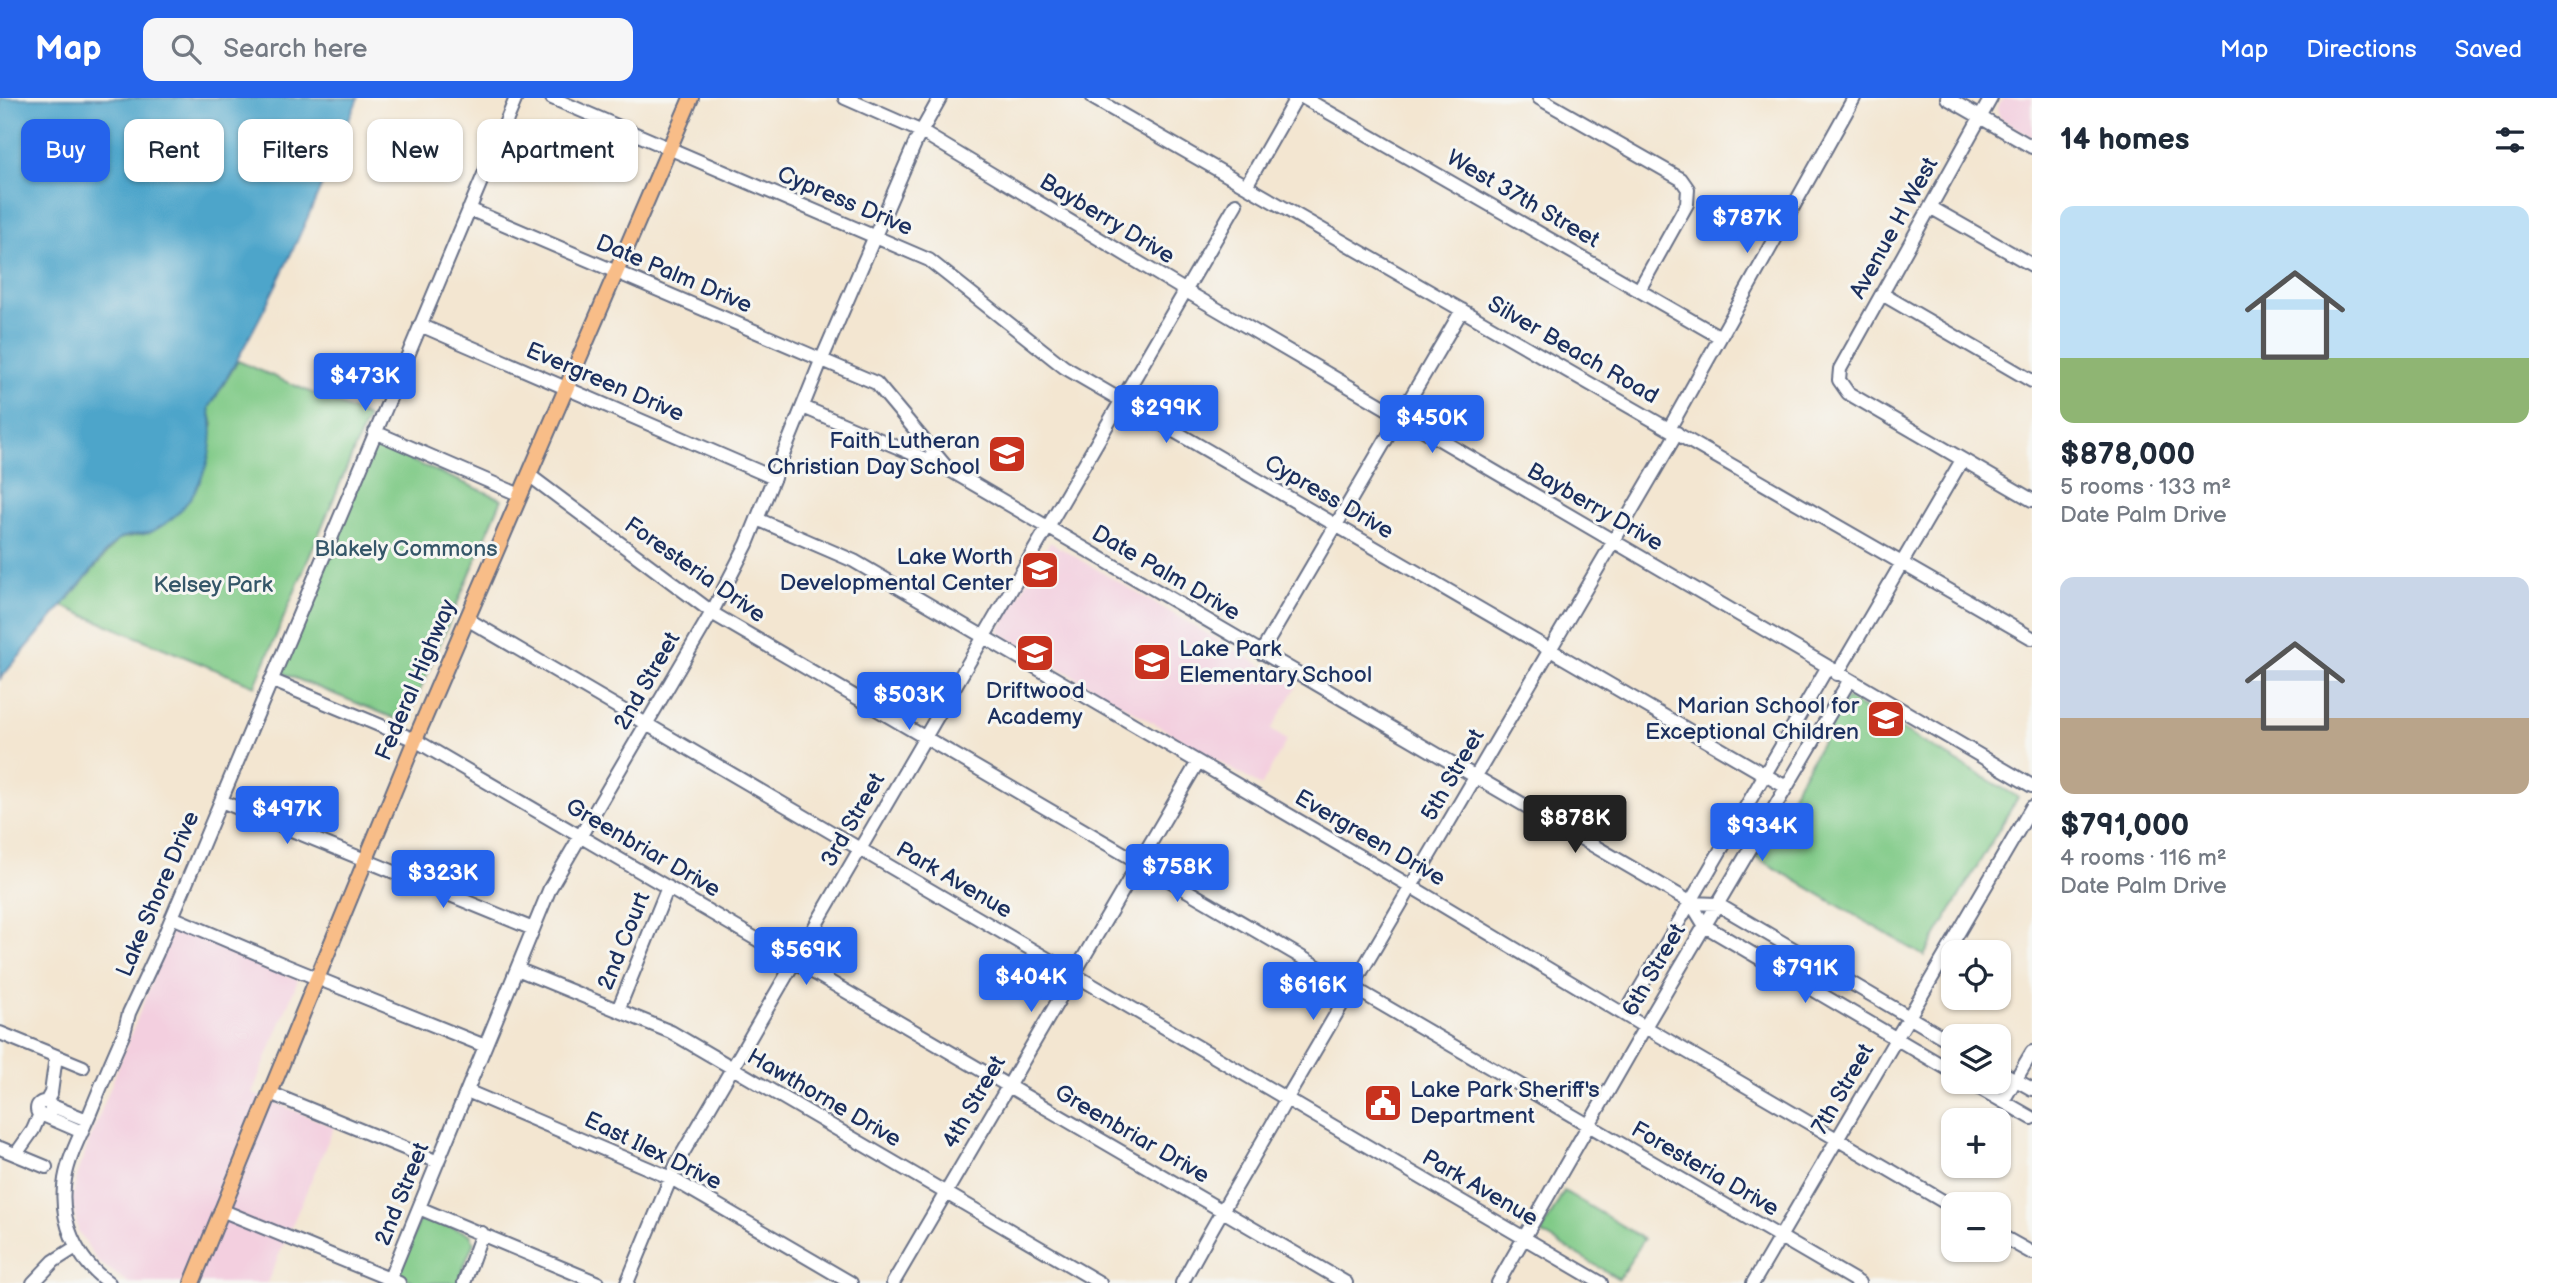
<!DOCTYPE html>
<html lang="en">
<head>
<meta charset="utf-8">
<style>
	:root { --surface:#fff; --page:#f6f6f7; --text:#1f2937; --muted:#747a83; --accent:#2563eb }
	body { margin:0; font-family:"Balsamiq Sans",sans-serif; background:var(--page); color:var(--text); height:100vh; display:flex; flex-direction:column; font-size:26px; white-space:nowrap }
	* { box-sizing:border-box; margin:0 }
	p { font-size:23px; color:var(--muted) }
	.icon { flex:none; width:38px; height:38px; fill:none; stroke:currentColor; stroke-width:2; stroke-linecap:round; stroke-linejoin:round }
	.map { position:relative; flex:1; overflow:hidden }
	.panel { display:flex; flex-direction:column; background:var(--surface); width:525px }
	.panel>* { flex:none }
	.banner { position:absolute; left:21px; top:21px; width:665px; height:63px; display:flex; gap:14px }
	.controls { position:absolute; left:1941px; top:842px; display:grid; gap:14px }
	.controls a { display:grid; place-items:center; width:70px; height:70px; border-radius:14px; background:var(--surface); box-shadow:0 2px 5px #0004; font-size:35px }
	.price { position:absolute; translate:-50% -60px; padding:0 16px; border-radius:7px; background:var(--accent); color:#fff; font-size:23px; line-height:46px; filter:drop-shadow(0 2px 4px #0008) }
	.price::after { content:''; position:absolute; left:50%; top:42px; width:21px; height:16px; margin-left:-10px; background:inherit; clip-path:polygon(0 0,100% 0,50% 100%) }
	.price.selected { background:#222; color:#fff }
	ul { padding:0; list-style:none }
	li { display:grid; align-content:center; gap:14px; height:371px; padding:0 28px }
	li span { display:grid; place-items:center; height:217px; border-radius:14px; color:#555 }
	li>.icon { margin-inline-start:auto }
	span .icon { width:126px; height:126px; fill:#fffc; stroke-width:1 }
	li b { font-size:30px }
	h2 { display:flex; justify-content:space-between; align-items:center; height:84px; padding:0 28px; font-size:30px }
	.chip { padding:0 24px; border-radius:14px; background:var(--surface); box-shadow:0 2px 5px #0004; font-size:24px; line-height:63px }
	.chip.selected { background:var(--accent); color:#fff }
	header { display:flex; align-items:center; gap:42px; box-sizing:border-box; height:98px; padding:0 35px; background:var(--accent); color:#fff }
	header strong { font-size:33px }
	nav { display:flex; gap:38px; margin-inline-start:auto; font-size:24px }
	.search { width:490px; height:63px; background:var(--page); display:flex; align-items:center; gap:18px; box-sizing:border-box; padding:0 24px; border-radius:14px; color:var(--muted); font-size:26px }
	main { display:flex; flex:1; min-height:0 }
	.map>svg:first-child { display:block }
	.built { fill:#f3cfdf }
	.green { fill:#80ca87; stroke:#4e7c72; stroke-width:2 }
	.water { fill:#4da5ca; stroke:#346a94; stroke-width:2 }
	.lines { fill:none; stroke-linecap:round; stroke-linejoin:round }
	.minor-casing { stroke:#676f86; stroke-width:16 }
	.major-casing { stroke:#676f86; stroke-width:18 }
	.minor { stroke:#fff; stroke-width:12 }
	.major { stroke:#f8bd88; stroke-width:14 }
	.labels { text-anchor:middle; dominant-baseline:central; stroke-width:6; stroke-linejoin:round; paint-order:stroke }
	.street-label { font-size:23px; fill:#1b2f5e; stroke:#f6f6f2 }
	.poi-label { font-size:23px; fill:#1b2f5e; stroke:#f6f6f2; text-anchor:end }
	.park-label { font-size:23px; fill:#345668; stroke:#f6f6f2 }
</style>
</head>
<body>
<header>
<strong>Map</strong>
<div class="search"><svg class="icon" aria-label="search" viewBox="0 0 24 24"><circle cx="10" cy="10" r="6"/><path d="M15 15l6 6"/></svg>Search here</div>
<nav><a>Map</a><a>Directions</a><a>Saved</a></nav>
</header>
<main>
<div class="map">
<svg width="2032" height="1185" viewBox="0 0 2032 1185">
	<rect width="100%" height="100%" fill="#f6f6f2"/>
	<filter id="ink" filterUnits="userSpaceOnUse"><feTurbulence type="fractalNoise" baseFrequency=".0143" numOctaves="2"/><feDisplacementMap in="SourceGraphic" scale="14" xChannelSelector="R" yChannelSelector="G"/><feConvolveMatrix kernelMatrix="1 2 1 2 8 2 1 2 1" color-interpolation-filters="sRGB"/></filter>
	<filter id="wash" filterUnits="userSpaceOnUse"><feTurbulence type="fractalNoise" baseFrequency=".00686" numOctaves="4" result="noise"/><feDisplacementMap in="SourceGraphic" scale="28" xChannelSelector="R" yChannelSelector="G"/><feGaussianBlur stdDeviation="1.57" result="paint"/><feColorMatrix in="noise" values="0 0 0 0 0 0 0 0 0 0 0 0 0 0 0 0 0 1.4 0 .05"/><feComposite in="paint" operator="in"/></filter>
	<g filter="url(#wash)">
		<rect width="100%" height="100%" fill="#f3e6d1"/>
		<!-- built -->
		<path class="built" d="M2003,0h29v39l-32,-19 -3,-9z
			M1050,444l247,144 -26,44 16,10 -26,46 -263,-154z
			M173,829l125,53 -46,113 82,34 -67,156h-138l-31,-21 -20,-31 -6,-32 6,-29z"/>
		<!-- green -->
		<path class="green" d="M238,263l130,56 -113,269 -193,-80 57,-67 31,-6 63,-108 -4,-17z
			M377,348l125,53 -96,224 -124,-50 -1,-6 92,-219z
			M1847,600l171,99 -94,159 -168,-99z
			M1564,1093l80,48 -25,40 -78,-46z
			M423,1118l47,18 4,8 -17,41h-41l-17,-9 20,-53z"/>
		<!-- water -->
		<path class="water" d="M0,0h358c-43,107 -89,212 -149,310 11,46 -13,101 -56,123 -10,5 -26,2 -35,9 -12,9 -22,26 -32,37 -28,34 -57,68 -86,102z"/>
	</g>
	<g filter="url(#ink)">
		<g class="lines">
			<defs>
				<path id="minor" d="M552,0l377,162 135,107 722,420
					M845,0l75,33 266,160 846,495
					M1093,0l939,540
					M1304,0l416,239
					M1539,0l142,81 7,10 -1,15 -48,86
					M1947,0l85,49
					M1991,0l-151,271 -1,11 9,13 184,107
					M1246,88l50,-88
					M1930,109l102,58
					M469,111l407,174 72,86 732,427 11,7 14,23 248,146
					M1882,196l150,87
					M420,227l354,153
					M803,309l141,60
					M1669,331l185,-331
					M375,334l145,63
					M529,377l188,141 1142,667
					M757,421l97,42 558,326 233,140 308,180
					M467,521l1134,664
					M1261,555l201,-343
					M1837,576l125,-214
					M271,582l144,60 931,543
					M221,703l312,128
					M1691,805l26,1 236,139
					M172,819l115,49 198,80
					M517,871l154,63 429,251
					M618,912l50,-123
					M1625,916l202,-346
					M0,935l83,34
					M1998,972l34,19
					M1969,984l63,36
					M467,993l204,87 180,105
					M270,995l168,69
					M2003,1003l29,-49
					M46,1004l5,-9 5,-37
					M37 1011a7 7 0 1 1 14 0a7 7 0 1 1-14 0Z
					M50,1007l37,15
					M45,1018l37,16
					M0,1050l46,19
					M16,1056l17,-24 7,-16
					M419,1110l179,75
					M221,1112l178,73
					M1998,1136l34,19
					M33,1185l21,-22 22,-14
					M109,1185c-33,-23 -51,-64 -44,-104 4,-23 16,-45 25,-66 11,-27 22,-54 34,-80l5,-20 28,-60 359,-855
					M388,1185l162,-395 162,-276 35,-68 74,-183 95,-220 24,-43
					M464,1185l18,-50
					M627,1185l50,-120 559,-959
					M893,1185l305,-521
					M1182,1185c33,-63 71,-123 105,-185l390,-665
					M1498,1185l147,-256 204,-346
					M1753,1185l279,-476"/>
				<path id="major" d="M192,1185l223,-543 276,-642"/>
			</defs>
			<!-- minor casing -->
			<use href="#minor" class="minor-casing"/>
			<!-- major casing -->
			<use href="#major" class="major-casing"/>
			<!-- minor -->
			<use href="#minor" class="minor"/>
			<!-- major -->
			<use href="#major" class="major"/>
		</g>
	</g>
	<!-- icons -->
	<defs>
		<symbol id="school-square" viewBox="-11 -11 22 22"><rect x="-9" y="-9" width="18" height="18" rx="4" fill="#c8321e" stroke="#f6f6f2"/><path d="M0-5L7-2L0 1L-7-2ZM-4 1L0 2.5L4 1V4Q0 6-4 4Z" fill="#fff"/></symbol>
		<symbol id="civic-square" viewBox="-11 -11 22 22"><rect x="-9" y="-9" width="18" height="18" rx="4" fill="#c8321e" stroke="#f6f6f2"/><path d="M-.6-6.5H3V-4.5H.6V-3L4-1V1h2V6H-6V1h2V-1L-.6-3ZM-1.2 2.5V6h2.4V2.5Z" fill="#fff"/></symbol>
	</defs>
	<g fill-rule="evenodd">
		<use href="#school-square" x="985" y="334" width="44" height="44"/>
		<use href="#school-square" x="1018" y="450" width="44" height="44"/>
		<use href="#school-square" x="1013" y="533" width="44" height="44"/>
		<use href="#school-square" x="1130" y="542" width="44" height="44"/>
		<use href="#school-square" x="1864" y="599" width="44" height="44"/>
		<use href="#civic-square" x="1361" y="983" width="44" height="44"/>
	</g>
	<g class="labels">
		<!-- street labels -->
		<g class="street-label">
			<text transform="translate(1523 101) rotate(30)">West 37th Street</text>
			<text transform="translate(845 103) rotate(23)">Cypress Drive</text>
			<text transform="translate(1107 121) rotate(31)">Bayberry Drive</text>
			<text transform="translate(1894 130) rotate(-61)">Avenue H West</text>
			<text transform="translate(674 176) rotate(23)">Date Palm Drive</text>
			<text transform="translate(1573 252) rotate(30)">Silver Beach Road</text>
			<text transform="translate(605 284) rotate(23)">Evergreen Drive</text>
			<text transform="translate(1329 399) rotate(30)">Cypress Drive</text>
			<text transform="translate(1595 409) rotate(30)">Bayberry Drive</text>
			<text transform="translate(695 472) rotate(35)">Foresteria Drive</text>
			<text transform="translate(1166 475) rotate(30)">Date Palm Drive</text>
			<text transform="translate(416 582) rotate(-67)">Federal Highway</text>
			<text transform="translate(647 583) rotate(-60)">2nd Street</text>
			<text transform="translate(1453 677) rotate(-60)">5th Street</text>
			<text transform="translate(853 722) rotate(-60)">3rd Street</text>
			<text transform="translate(1370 740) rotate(30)">Evergreen Drive</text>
			<text transform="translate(643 750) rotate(30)">Greenbriar Drive</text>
			<text transform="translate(954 782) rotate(30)">Park Avenue</text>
			<text transform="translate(158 796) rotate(-67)">Lake Shore Drive</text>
			<text transform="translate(624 843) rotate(-68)">2nd Court</text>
			<text transform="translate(1654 872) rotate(-60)">6th Street</text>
			<text transform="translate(1843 991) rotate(-60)">7th Street</text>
			<text transform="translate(824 1000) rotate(30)">Hawthorne Drive</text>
			<text transform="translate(974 1004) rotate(-60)">4th Street</text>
			<text transform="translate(1132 1036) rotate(30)">Greenbriar Drive</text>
			<text transform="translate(653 1053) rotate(26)">East Ilex Drive</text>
			<text transform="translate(1705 1071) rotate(30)">Foresteria Drive</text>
			<text transform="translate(1480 1090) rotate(30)">Park Avenue</text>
			<text transform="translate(402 1096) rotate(-68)">2nd Street</text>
		</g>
		<!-- poi labels -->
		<g class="poi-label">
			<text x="980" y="343">Faith Lutheran<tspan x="980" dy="26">Christian Day School</tspan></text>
			<text x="1013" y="459">Lake Worth<tspan x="1013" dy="26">Developmental Center</tspan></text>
			<text x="1179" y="551" text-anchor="start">Lake Park<tspan x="1179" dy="26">Elementary School</tspan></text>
			<text x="1035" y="593" text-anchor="middle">Driftwood<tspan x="1035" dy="26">Academy</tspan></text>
			<text x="1859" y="608">Marian School for<tspan x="1859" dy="26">Exceptional Children</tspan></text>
			<text x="1410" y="992" text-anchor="start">Lake Park Sheriff's<tspan x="1410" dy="26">Department</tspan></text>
		</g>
		<!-- park labels -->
		<g class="park-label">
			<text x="406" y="451">Blakely Commons</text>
			<text x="213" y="487">Kelsey Park</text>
		</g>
	</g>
</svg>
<div class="controls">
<a><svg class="icon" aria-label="locate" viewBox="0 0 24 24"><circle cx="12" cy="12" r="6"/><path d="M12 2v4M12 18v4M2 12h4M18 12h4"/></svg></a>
<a><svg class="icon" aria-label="layers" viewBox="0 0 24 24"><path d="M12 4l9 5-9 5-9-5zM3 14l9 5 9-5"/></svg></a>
<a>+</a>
<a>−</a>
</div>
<b class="price" style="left:1747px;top:157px">$787K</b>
<b class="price" style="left:365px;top:315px">$473K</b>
<b class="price" style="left:1166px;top:347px">$299K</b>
<b class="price" style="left:1432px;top:357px">$450K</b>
<b class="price" style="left:909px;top:634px">$503K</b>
<b class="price" style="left:287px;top:748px">$497K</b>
<b class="price selected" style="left:1575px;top:757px">$878K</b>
<b class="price" style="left:1762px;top:765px">$934K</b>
<b class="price" style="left:1177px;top:806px">$758K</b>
<b class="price" style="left:443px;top:812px">$323K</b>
<b class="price" style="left:806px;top:889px">$569K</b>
<b class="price" style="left:1805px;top:907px">$791K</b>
<b class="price" style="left:1031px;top:916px">$404K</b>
<b class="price" style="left:1313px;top:924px">$616K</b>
<div class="banner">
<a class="chip selected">Buy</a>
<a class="chip">Rent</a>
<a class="chip">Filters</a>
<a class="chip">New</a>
<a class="chip">Apartment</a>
</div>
</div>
<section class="panel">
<h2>14 homes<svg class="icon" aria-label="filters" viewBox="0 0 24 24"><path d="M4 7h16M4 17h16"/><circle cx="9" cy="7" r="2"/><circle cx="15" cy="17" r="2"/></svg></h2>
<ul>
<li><span style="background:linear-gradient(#bfe0f5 70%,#8fb573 0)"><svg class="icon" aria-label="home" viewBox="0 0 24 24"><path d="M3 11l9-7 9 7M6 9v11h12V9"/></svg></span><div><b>$878,000</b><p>5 rooms · 133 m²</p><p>Date Palm Drive</p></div></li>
<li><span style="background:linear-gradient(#c9d6e8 65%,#b9a48a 0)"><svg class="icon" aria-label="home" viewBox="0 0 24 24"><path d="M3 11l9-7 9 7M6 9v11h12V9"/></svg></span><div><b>$791,000</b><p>4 rooms · 116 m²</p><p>Date Palm Drive</p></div></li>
</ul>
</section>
</main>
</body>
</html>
